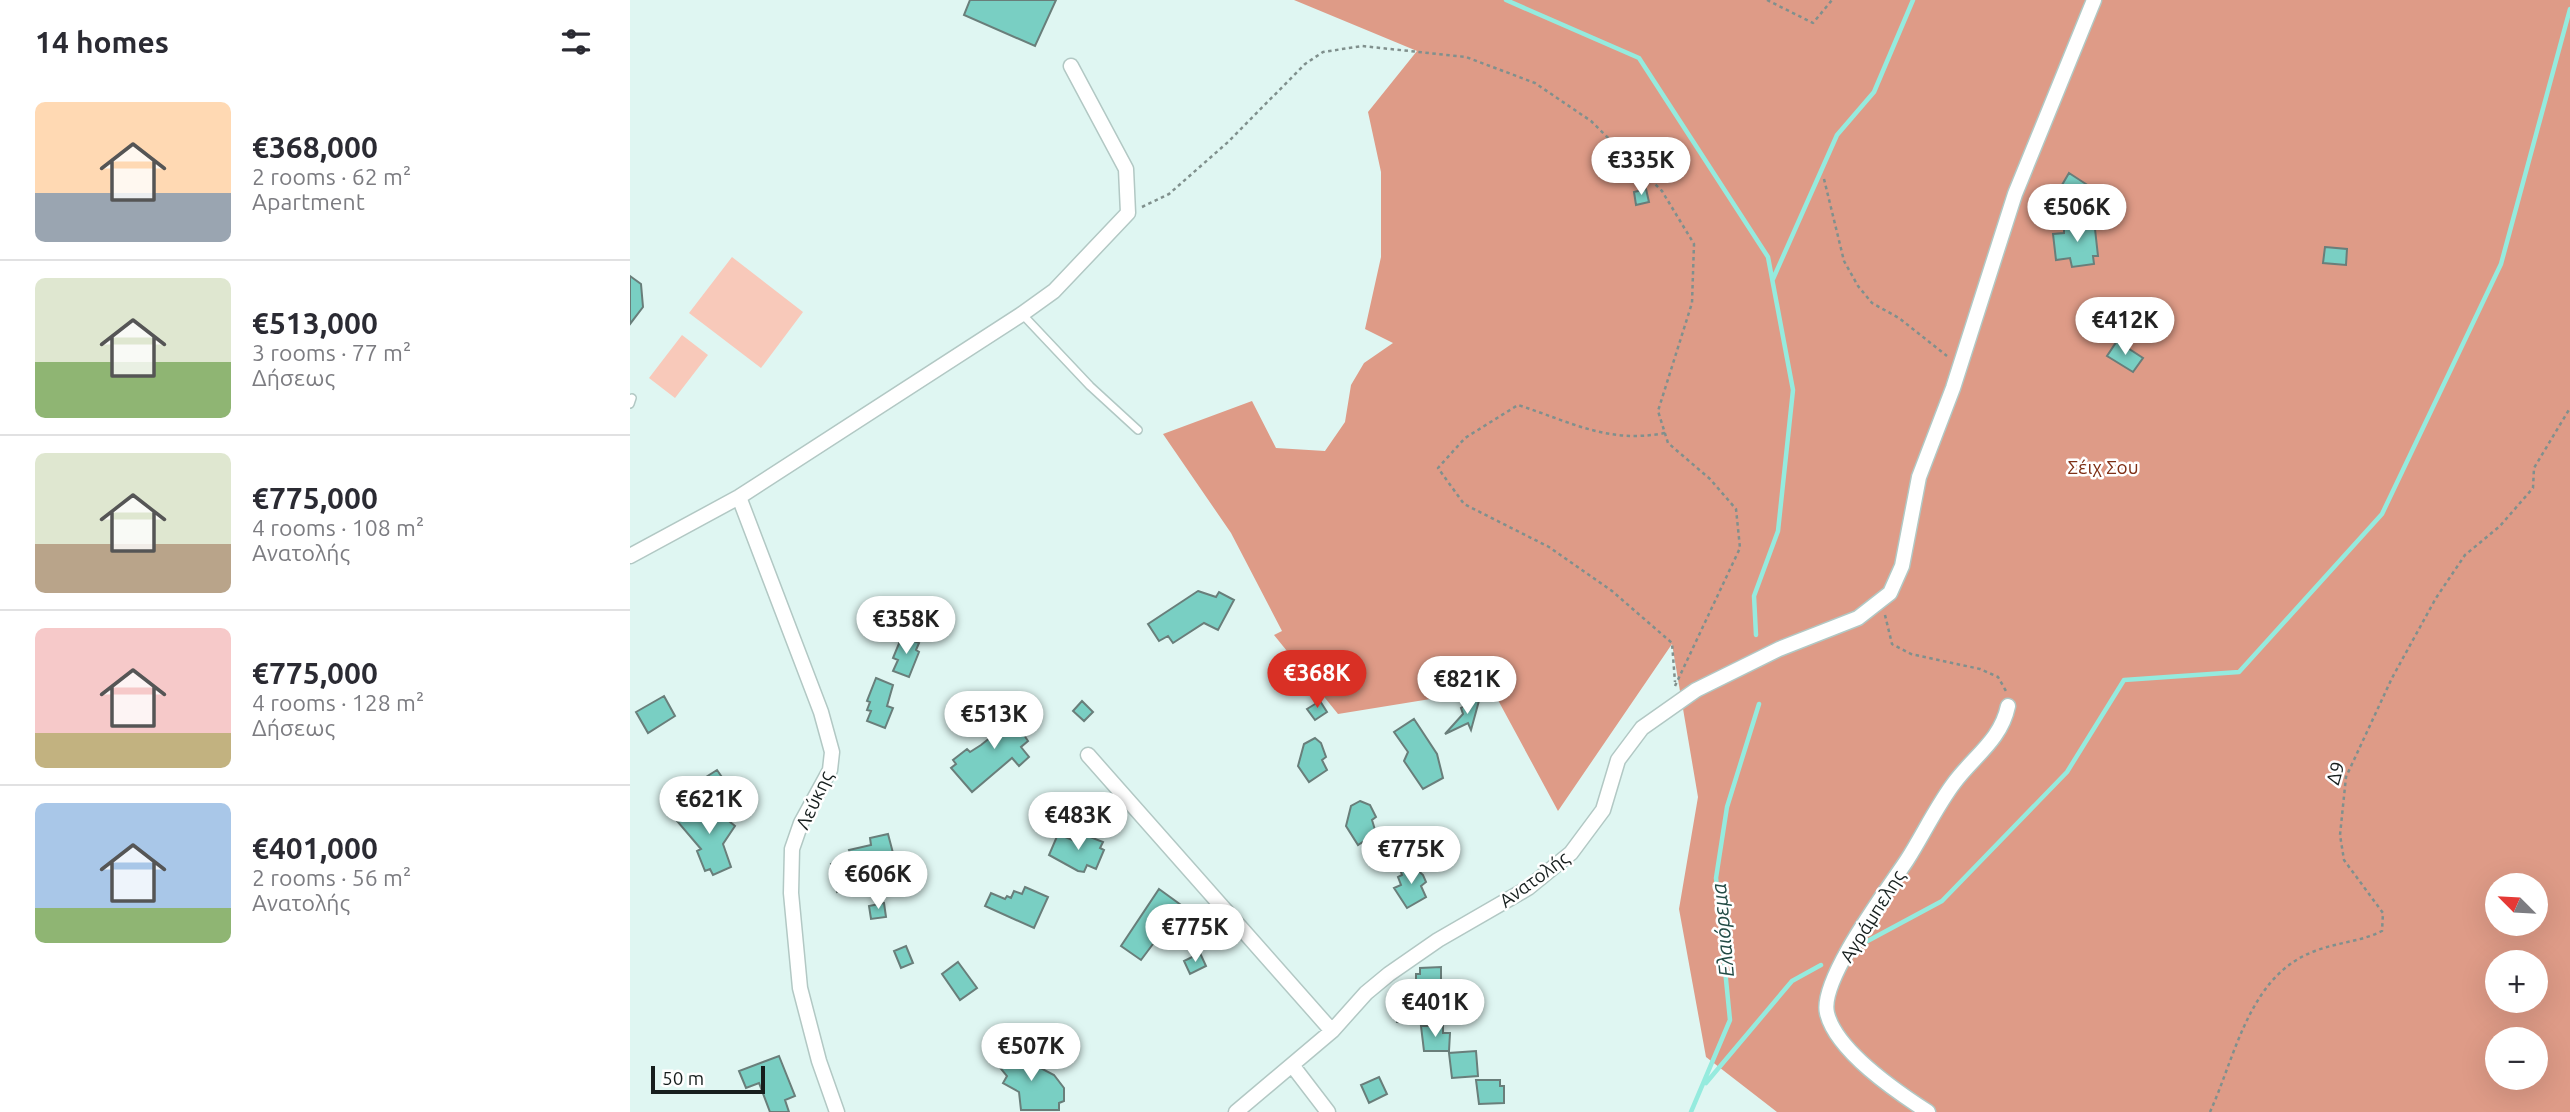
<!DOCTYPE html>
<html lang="en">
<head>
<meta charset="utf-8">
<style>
	:root { --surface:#fff; --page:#f2f2f3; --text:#2b2b33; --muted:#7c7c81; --line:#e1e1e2; --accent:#d93025 }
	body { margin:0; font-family:Ubuntu,sans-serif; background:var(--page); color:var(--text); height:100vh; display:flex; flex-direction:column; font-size:26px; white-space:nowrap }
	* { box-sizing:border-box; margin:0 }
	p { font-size:23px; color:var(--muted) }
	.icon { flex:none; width:38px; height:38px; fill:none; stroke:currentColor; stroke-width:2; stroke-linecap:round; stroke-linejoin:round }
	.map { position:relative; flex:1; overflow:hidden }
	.drawer { display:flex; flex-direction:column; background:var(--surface); width:630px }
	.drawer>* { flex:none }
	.needle { width:46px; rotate:294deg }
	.controls { position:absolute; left:1855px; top:873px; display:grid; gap:14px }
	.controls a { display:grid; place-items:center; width:63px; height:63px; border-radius:50%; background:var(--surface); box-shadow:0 7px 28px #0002; font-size:35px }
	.scale { position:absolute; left:21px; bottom:18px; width:114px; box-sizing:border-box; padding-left:7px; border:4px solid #161e1d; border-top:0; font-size:19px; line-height:24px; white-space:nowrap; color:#161e1d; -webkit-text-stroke:5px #fff; paint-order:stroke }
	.price { position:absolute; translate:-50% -60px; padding:0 16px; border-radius:24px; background:#fff; color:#222; font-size:23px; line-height:46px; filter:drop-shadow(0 2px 4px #0008) }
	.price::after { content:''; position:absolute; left:50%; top:42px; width:21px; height:16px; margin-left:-10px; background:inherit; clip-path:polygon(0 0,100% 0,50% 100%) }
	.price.on { background:var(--accent); color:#fff }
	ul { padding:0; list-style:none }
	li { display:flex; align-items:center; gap:21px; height:175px; padding:0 35px }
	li+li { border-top:2px solid var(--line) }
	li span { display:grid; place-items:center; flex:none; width:196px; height:140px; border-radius:10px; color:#555 }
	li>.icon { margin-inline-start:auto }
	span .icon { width:84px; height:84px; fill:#fffc; stroke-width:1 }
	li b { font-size:30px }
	h2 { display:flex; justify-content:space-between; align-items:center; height:84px; padding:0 35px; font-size:30px }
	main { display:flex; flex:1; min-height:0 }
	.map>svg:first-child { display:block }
	.green { fill:#f8c9ba }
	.forest { fill:#de9b87; fill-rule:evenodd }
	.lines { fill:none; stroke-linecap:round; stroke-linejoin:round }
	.stream { stroke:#95ebde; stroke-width:4.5 }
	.building { fill:#79cfc3; stroke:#697e7a; stroke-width:2 }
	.lane-casing { stroke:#b2c8c4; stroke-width:10 }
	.street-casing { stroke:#b2c8c4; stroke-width:17 }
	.path { stroke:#80908d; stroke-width:2.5; stroke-dasharray:3.5 3.5; stroke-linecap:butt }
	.lane { stroke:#fff; stroke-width:7 }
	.street { stroke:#fff; stroke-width:14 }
	.labels { text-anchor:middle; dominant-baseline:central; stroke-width:5; stroke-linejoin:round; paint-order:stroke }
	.park-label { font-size:19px; fill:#7f3016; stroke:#fff }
	.street-label { font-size:19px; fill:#161e1d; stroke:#fff }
	.water-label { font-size:21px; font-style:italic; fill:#234b45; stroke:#fff }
</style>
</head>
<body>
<main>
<section class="drawer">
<h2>14 homes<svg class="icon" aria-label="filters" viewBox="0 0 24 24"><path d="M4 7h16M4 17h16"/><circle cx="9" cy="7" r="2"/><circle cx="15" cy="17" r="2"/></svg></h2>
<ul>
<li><span style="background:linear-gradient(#ffd9b3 65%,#9aa5b1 0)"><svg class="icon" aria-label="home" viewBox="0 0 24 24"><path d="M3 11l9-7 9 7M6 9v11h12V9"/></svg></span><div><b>€368,000</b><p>2 rooms · 62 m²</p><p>Apartment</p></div></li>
<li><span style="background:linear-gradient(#dfe7d0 60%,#8fb573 0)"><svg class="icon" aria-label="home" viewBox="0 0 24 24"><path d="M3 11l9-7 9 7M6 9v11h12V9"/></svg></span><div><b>€513,000</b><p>3 rooms · 77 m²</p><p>Δήσεως</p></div></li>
<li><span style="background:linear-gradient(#dfe7d0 65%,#b9a48a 0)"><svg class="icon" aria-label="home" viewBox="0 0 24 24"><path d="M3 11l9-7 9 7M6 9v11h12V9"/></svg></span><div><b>€775,000</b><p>4 rooms · 108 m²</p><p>Ανατολής</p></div></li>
<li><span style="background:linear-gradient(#f6c9c9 75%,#c2b280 0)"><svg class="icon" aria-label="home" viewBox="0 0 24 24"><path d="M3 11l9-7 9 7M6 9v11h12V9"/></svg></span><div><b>€775,000</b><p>4 rooms · 128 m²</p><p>Δήσεως</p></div></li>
<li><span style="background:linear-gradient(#a9c7e8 75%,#8fb573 0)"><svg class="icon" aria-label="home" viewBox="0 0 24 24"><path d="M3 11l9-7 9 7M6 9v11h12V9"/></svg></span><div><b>€401,000</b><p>2 rooms · 56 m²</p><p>Ανατολής</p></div></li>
</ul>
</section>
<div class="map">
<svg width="1940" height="1112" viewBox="0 0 1940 1112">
	<rect width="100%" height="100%" fill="#dff6f2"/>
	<!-- green -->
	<path class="green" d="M102,257l71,55 -42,56 -72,-55z
		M52,335l26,20 -33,43 -26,-20z"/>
	<!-- forest -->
	<path class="forest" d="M664,0h1276v1112h-793l-71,-55 -27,-148 19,-112 -26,-153 -114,167 -66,-122 -154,25 -64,-79 8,-4 -51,-98 -68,-99 89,-33 24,47 49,3 20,-29 6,-37 13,-22 29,-20 -28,-14 16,-72v-85l-13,-60 49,-61zM1867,886h39v38h-39zM1867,962h39v39h-39zM1867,1040h39v38h-39z"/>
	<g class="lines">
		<!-- stream -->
		<path class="stream" d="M876,0l133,58 129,199 25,133 -15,141 -24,65 2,39
			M1143,279l64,-144 37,-43 39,-92
			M1232,944l80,-43 125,-129 57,-92 115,-8 143,-158 119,-250 69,-255
			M1076,1083l86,-102 29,-16
			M1061,1112l39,-92 -14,-142 11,-71 32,-103"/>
	</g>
	<!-- building -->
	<path class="building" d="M340,0h86l-21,46 -71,-31z
		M1439,173l23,15 -7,11 -23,-14z
		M1016,189l3,13 -13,3 -2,-13z
		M1464,220l4,36h-5l1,8 -22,3 -2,-9 -14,2 -3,-26 11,-1v-6l12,-1v-3z
		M1695,247l22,2 -1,16 -23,-2z
		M0,276l11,8 2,23 -13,17z
		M1487,341l26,17 -10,14 -26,-16z
		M568,591l18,6 3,-5 15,8 -16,30 -14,-7 -31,20 -5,-7 -9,5 -11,-17z
		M272,636l17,7 -3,7 3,2 -10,25 -16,-6 5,-11 -5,-2z
		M246,678l17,7 -6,21 6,2 -8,20 -18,-7 4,-10 -4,-1 3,-8 -3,-1z
		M34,696l11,20 -27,17 -12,-21z
		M850,697l-9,33 -3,-7 -23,11 18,-20 -2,-6z
		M452,701l11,11 -9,9 -11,-10z
		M690,701l7,11 -12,8 -8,-11z
		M386,709l13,21 -5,5 4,6 -7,6 8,10 -10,9 -7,-8 -40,34 -21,-24 5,-4 -3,-4 14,-11 3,3 11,-7 20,-16 -9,-10 11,-9 5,5z
		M784,719l23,35 6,24 -20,11 -19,-28 4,-9 -14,-20z
		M685,738l6,5 5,14 -4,3 5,10 -18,12 -11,-16 6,-22z
		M87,770l7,10 -11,8 -7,-11z
		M73,800l32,26 -12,18 8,23 -18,8 -3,-6 -5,2 -8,-20 4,-2 -24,-28z
		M730,801l10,4 6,12 -4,3 4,13 -18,12 -12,-19 5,-20z
		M450,833l23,9 -3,6 4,2 -8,19 -9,-4 -3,7 -6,-1 -29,-16 9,-21 19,8z
		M258,834l5,19 -29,7 4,20 -15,3 1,5 -17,4 -6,-28 14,-3 -1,-4 7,-1 -2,-6 22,-5 -1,-7z
		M781,864l12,11 3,7 -5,4 5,11 -19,11 -13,-20 7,-3 -3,-8 4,-2 -2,-6z
		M395,887l23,10 -14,31 -49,-22 6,-13 14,6 2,-3 4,2 3,-7 8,3z
		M529,889l22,16 -15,20 5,4 -11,15 -4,-4 -15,20 -20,-14z
		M254,903l2,14 -15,2 -2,-13z
		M276,946l7,17 -12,5 -7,-17z
		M570,953l6,13 -16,8 -6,-13z
		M328,962l19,26 -17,12 -18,-26z
		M811,967v24h-25v-17h4v-6z
		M769,993l26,5 -4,25 -24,-1 1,-7 -3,-1z
		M791,1026h22v7h7l-1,18h-25z
		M374,1049l50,26 10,13v13l-5,2v7h-38l-2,-18 -16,-9 4,-7 -15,-18z
		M846,1051l2,25 -26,2 -3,-25z
		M149,1056l16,40 -10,4 4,12h-19l-11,-29 -13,5 -7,-17z
		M749,1077l8,17 -18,9 -8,-18z
		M846,1080h24v6h4v17l-25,1z"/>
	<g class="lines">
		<defs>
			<path id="lane" d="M392,314l68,72 48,44
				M0,404l2,-6"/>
			<path id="street" d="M109,497l82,215 11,40 -2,18 -29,53 -9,26 -1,44 9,95 19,73 18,51
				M0,556l109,-59 283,-183 32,-23 74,-78 -2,-44 -55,-103
				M458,755l244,276
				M662,1065l36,47
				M606,1112l96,-81 34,-38 23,-19 49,-34 90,-52 43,-35 32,-43 15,-50 24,-32 54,-38 83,-41 79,-31 32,-25 12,-27 17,-89 34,-89 62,-194 79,-194
				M1298,1112c-31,-20 -92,-61 -101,-99 -8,-33 61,-124 80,-153 16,-25 29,-53 47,-77 19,-26 47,-43 54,-77"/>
		</defs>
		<!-- lane casing -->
		<use href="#lane" class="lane-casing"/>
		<!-- street casing -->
		<use href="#street" class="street-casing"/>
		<!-- path -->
		<path class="path" d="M1137,0l46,23 19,-23
			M1194,179l20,82 14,25 14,17 27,15 48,38
			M512,207l27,-13 59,-52 77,-78 18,-12 39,-6 104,11 69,26 56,38 71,70 32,53 -2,59 -34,108 10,32 42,36 26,30 4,39 -65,138
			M1035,433c-57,11 -94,-11 -147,-28l-53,33 -27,30 26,36 85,43 63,44 60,52 3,39
			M1255,615l7,29 19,10 69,15 18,8 8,14
			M1580,1112c26,-57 39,-137 105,-161 23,-9 45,-9 67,-20l1,-18 -39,-53 -4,-25 6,-58 46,-99 44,-80 29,-43 35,-29 33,-38 1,-20 36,-60"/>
		<!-- lane -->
		<use href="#lane" class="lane"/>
		<!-- street -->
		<use href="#street" class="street"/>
	</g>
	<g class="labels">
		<!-- park labels -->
		<g class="park-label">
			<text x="1473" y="467">Σέιχ Σου</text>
		</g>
		<!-- street labels -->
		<g class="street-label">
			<text transform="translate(1705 773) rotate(-74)">Δ9</text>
			<text transform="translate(184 800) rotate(-65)">Λεύκης</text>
			<text transform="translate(904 879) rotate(-36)">Ανατολής</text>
			<text transform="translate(1242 916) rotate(-58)">Αγράμπελης</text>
		</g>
		<!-- water labels -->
		<g class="water-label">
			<text transform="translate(1092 930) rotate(-95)">Ελαιόρεμα</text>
		</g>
	</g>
</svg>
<div class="controls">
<a><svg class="needle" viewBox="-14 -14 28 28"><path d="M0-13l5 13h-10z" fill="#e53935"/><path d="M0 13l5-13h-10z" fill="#7c7c81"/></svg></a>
<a>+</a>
<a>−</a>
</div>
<div class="scale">50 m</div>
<b class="price" style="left:1011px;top:197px">€335K</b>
<b class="price" style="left:1447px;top:244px">€506K</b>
<b class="price" style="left:1495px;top:357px">€412K</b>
<b class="price" style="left:276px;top:656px">€358K</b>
<b class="price on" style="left:687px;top:710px">€368K</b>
<b class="price" style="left:837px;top:716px">€821K</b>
<b class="price" style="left:364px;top:751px">€513K</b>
<b class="price" style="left:79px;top:836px">€621K</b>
<b class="price" style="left:448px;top:852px">€483K</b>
<b class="price" style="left:781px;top:886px">€775K</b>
<b class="price" style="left:248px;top:911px">€606K</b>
<b class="price" style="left:565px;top:964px">€775K</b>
<b class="price" style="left:805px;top:1039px">€401K</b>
<b class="price" style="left:401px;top:1083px">€507K</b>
</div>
</main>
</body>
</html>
